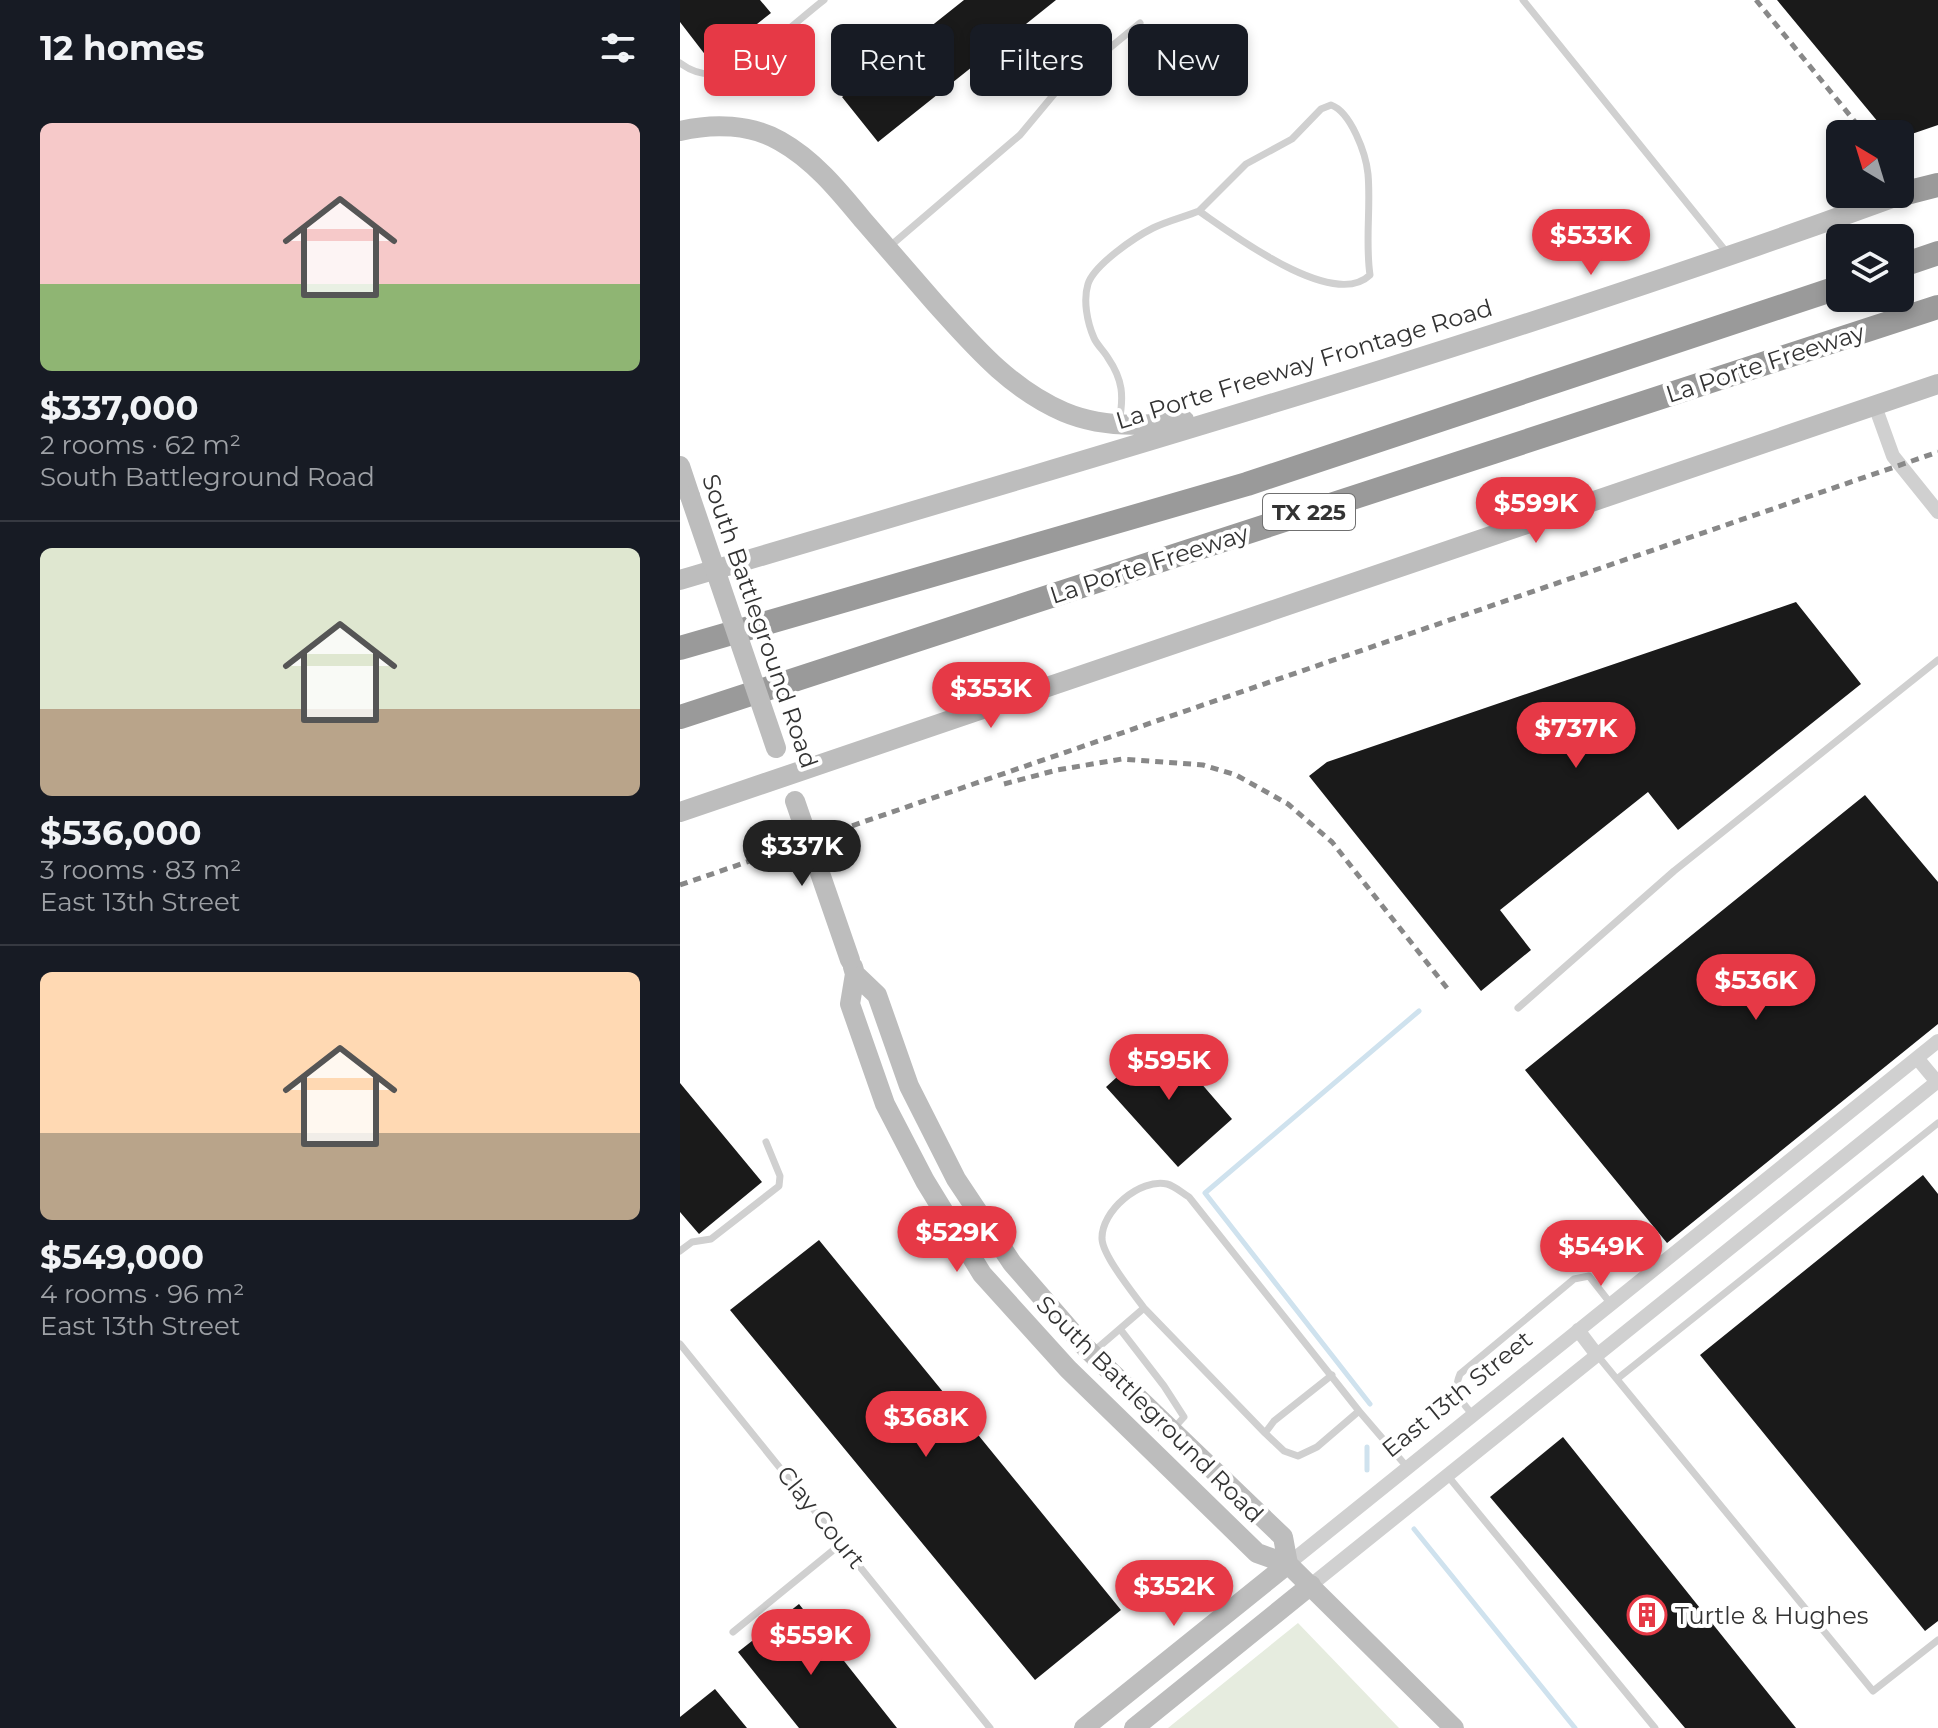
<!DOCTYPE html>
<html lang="en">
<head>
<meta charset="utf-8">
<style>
	:root { --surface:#171b24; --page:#20242c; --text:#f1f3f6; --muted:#9ea1a6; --line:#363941; --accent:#e63946 }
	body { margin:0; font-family:Montserrat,sans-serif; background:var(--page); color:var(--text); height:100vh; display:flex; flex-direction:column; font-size:30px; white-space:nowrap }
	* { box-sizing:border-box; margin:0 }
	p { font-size:26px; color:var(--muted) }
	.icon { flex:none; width:44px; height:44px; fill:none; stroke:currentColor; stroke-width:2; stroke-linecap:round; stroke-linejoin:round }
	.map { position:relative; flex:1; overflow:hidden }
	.sheet { display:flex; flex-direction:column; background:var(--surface); width:680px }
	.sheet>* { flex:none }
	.hud { position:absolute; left:24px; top:24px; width:760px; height:72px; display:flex; gap:16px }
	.needle { width:52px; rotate:322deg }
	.tools { position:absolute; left:1146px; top:120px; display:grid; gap:16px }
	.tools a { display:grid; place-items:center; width:88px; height:88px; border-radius:12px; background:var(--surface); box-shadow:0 4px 12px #0003; font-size:40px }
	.price { position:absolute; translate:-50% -68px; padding:0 18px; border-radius:28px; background:var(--accent); color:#fff; font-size:26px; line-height:52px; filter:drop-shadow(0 2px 4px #0008) }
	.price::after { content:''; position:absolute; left:50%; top:48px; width:24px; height:18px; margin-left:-12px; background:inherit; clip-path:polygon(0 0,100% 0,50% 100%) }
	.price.selected { background:#222; color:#fff }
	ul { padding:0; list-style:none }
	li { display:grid; align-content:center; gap:16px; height:424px; padding:0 40px }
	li+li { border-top:2px solid var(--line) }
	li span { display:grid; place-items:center; height:248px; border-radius:12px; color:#555 }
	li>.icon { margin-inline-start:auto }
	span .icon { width:144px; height:144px; fill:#fffc; stroke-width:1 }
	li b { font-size:34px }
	h2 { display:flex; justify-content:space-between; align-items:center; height:96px; padding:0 40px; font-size:34px }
	.tag { padding:0 28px; border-radius:12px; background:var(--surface); box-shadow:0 4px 12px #0003; font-size:28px; line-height:72px }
	.tag.selected { background:var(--accent); color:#fff }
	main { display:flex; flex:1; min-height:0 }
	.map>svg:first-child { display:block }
	.green { fill:#e6ecdf }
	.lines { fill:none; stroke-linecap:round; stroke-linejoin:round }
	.stream { stroke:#cfe2ee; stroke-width:5 }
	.building { fill:#1a1a1a }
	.lane { stroke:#d0d0d0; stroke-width:7 }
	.street { stroke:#d0d0d0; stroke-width:14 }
	.secondary { stroke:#bdbdbd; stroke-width:20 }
	.highway { stroke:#9a9a9a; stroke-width:24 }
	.rail { stroke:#888; stroke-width:5; stroke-dasharray:8 6; stroke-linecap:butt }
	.secondary-bridge { stroke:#bdbdbd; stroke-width:20 }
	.labels { text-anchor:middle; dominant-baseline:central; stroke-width:8; stroke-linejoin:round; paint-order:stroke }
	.shield { fill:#fff; stroke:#707070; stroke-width:2 }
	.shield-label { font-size:22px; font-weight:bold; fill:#333 }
	.street-label { font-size:24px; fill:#333; stroke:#fff }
	.poi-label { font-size:24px; fill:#333; stroke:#fff; text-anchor:start }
</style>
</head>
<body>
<main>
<section class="sheet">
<h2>12 homes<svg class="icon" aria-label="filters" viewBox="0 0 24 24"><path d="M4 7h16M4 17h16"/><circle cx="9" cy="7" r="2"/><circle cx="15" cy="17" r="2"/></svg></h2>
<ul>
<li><span style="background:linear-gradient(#f6c9c9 65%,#8fb573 0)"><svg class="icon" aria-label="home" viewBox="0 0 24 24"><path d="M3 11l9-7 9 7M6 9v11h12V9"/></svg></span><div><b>$337,000</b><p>2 rooms · 62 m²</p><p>South Battleground Road</p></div></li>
<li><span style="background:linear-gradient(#dfe7d0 65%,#b9a48a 0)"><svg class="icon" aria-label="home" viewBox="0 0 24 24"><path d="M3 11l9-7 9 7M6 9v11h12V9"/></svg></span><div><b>$536,000</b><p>3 rooms · 83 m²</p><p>East 13th Street</p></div></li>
<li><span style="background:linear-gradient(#ffd9b3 65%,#b9a48a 0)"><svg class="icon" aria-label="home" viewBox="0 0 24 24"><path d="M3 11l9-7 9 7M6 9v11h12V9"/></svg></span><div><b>$549,000</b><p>4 rooms · 96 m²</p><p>East 13th Street</p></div></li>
</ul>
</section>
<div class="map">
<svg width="1258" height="1728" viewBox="0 0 1258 1728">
	<rect width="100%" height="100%" fill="#fff"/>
	<!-- green -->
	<path class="green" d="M618,1623l101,105h-231z"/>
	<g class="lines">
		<!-- stream -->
		<path class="stream" d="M690,1404l-165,-211 214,-182
			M687,1447v23
			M734,1529l161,199"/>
	</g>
	<!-- building -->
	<path class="building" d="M0,0h80l11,13 -61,48 -30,-39z
		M284,0h92l-178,142 -36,-45z
		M1097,0h161v125l-38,13v-4h-12z
		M1116,602l65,82 -183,146 -30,-38 -148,118 31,40 -50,41 -172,-215 18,-14z
		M1185,795l73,87v142l-271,219 -142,-173z
		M481,1037l71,82 -54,48 -72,-80z
		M0,1083l82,99 -63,52 -19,-22z
		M1243,1175l15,19v427l-13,10 -225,-276z
		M139,1240l302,370 -86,70 -305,-370z
		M883,1437l233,291h-111l-195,-231z
		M119,1604l98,124h-98l-61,-76z
		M35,1689l32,39h-67v-11z"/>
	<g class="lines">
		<!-- lane -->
		<path class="lane" d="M843,0l205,254
			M0,63c12,9 26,13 41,10 29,-7 78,-54 103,-73
			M209,247l131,-112 35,-42 85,-70
			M439,422c5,-26 4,-42 -11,-64 -4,-7 -11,-13 -14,-20 -7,-16 -11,-38 -6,-54 6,-19 47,-47 65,-56 14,-7 31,-11 46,-17 32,22 134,100 171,64 -5,-34 1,-67 -2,-101 -2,-20 -17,-62 -37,-69l-10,4 -29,30 -46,25 -47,47
			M838,1008l156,-137 264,-211
			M0,1251l12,-9 19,-3 68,-53 1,-10 -14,-34
			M440,1329l44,57 20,31 -11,12
			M0,1344l310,384
			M413,1352l51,-44 121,125 19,18 14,5 19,-9 42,-36 -170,-214c-7,-4 -14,-11 -22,-13 -27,-6 -66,27 -65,55 1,17 31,54 42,69
			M917,1355l276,336 65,-51
			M937,1379l321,-256
			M679,1411l48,56
			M793,1415c-12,-14 -21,-22 -13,-41l114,-95 15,-3 22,28
			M585,1433l9,-12 58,-46
			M767,1475l208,253
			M53,1632l109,-89"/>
		<!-- street -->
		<path class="street" d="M1195,406l18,50 45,56
			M1237,1058l20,24
			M898,1330l19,25
			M608,1564l650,-523
			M631,1585l627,-504"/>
		<!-- secondary -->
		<path class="secondary" d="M0,131c33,-8 71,-7 100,10 34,19 59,50 83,79 24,28 48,55 72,83 38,42 75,86 129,109 38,16 80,15 120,8
			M0,466l10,30
			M0,580c415,-123 833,-242 1239,-392
			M0,812l1258,-428
			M173,967l2,7 22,21 32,91 47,93 56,84 74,85 197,189 5,27
			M175,974l-5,30 35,100 40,77 57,93 86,95 189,184 31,11 166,164
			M404,1728l204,-164
			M454,1728l177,-143"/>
		<!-- highway -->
		<path class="highway" d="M1226,193l32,-8
			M1220,266l38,-13
			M0,648l567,-164 593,-197
			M0,717l1258,-410"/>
		<!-- rail -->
		<path class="rail" d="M1076,0l109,134
			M324,784l53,-14 65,-11 81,6 33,10 52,29 44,38 115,146
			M0,885l1258,-433"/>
		<!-- secondary-bridge -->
		<path class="secondary-bridge" d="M10,496l86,252
			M115,801l55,159"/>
	</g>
	<!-- icons -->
	<defs>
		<symbol id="building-ring" viewBox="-11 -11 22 22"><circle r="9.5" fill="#fff" stroke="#e63946" stroke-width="1.5"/><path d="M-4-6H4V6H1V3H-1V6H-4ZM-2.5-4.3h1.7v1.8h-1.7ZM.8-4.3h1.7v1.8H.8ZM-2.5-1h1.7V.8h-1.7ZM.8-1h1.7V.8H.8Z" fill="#e63946"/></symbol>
	</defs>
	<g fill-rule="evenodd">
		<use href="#building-ring" x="945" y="1593" width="44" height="44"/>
	</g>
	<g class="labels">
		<!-- shield labels -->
		<rect class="shield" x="583" y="494" width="92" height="36" rx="6"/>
		<g class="shield-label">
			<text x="629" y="512">TX 225</text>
		</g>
		<!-- street labels -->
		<g class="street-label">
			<text transform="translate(1085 363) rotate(-18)">La Porte Freeway</text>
			<text transform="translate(624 364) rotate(-17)">La Porte Freeway Frontage Road</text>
			<text transform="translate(469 564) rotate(-18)">La Porte Freeway</text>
			<text transform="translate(80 621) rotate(71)">South Battleground Road</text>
			<text transform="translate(777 1394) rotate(-39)">East 13th Street</text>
			<text transform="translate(470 1409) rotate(45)">South Battleground Road</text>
			<text transform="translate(141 1517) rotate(51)">Clay Court</text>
		</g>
		<!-- poi labels -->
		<g class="poi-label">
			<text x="995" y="1615">Turtle &amp; Hughes</text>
		</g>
	</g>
</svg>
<div class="tools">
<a><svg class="needle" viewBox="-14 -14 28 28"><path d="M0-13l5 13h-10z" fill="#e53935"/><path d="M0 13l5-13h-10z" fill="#9ea1a6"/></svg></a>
<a><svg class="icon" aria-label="layers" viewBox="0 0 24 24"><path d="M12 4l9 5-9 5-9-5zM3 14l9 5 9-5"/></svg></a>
</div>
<b class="price" style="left:911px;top:277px">$533K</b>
<b class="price" style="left:856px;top:545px">$599K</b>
<b class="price" style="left:311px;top:730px">$353K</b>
<b class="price" style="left:896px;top:770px">$737K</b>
<b class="price selected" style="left:122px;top:888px">$337K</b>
<b class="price" style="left:1076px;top:1022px">$536K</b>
<b class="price" style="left:489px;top:1102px">$595K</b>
<b class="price" style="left:277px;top:1274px">$529K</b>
<b class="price" style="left:921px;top:1288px">$549K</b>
<b class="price" style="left:246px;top:1459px">$368K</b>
<b class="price" style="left:494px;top:1628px">$352K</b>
<b class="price" style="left:131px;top:1677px">$559K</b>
<div class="hud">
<a class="tag selected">Buy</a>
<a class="tag">Rent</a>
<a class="tag">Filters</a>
<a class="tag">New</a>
</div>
</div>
</main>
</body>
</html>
